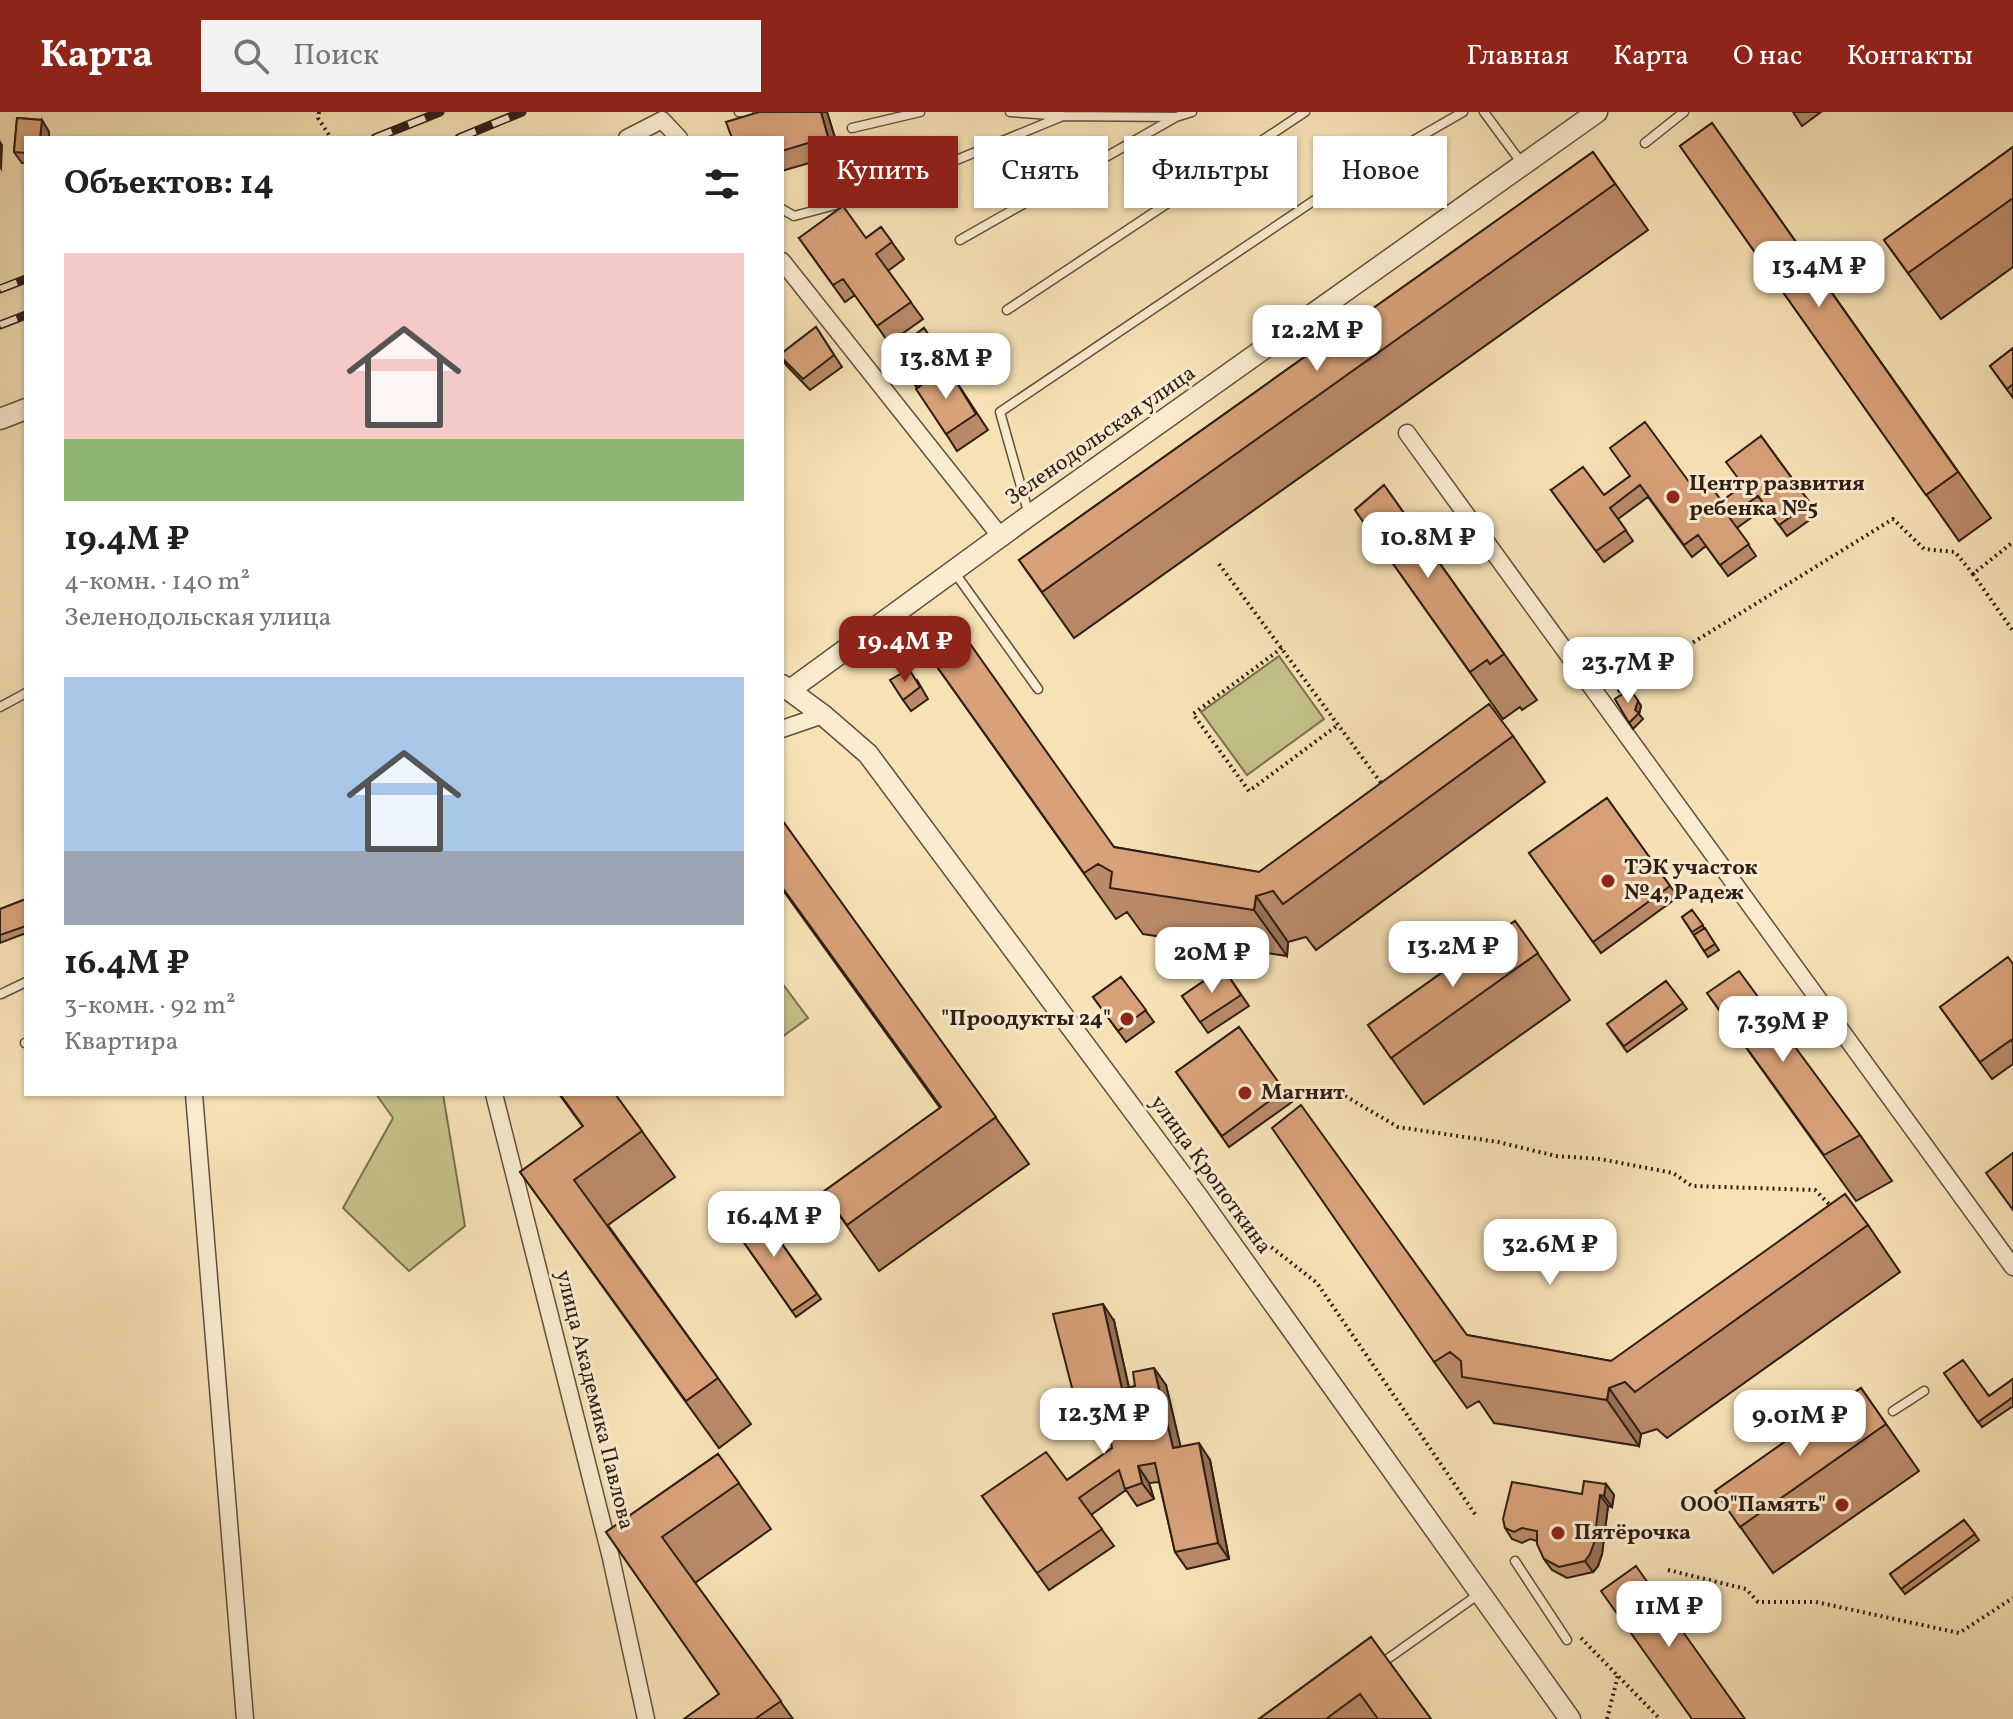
<!DOCTYPE html>
<html lang="ru">
<head>
<meta charset="utf-8">
<style>
	:root { --surface:#fff; --page:#f2f2f2; --text:#202124; --muted:#757577; --accent:#8f2418 }
	body { margin:0; font-family:Vollkorn,serif; background:var(--page); color:var(--text); height:100vh; display:flex; flex-direction:column; font-size:30px; white-space:nowrap }
	* { box-sizing:border-box; margin:0 }
	p { font-size:26px; color:var(--muted) }
	.icon { flex:none; width:44px; height:44px; fill:none; stroke:currentColor; stroke-width:2; stroke-linecap:round; stroke-linejoin:round }
	.map { position:relative; flex:1; overflow:hidden }
	.drawer { position:absolute; left:24px; top:24px; width:760px; height:960px; display:flex; flex-direction:column; background:var(--surface); border-radius:0px; box-shadow:0 2px 6px #0004 }
	.drawer>* { flex:none }
	.guide { position:absolute; left:808px; top:24px; width:760px; height:72px; display:flex; gap:16px }
	.price { position:absolute; translate:-50% -68px; padding:0 18px; border-radius:16px; background:#fff; color:#222; font-size:26px; line-height:52px; filter:drop-shadow(0 2px 4px #0008) }
	.price::after { content:''; position:absolute; left:50%; top:48px; width:24px; height:18px; margin-left:-12px; background:inherit; clip-path:polygon(0 0,100% 0,50% 100%) }
	.price.active { background:var(--accent); color:#fff }
	ul { padding:0; list-style:none }
	li { display:grid; align-content:center; gap:16px; height:424px; padding:0 40px }
	li span { display:grid; place-items:center; height:248px; border-radius:0px; color:#555 }
	li>.icon { margin-inline-start:auto }
	span .icon { width:144px; height:144px; fill:#fffc; stroke-width:1 }
	li b { font-size:34px }
	h2 { display:flex; justify-content:space-between; align-items:center; height:96px; padding:0 40px; font-size:34px }
	.tag { padding:0 28px; border-radius:0px; background:var(--surface); box-shadow:0 2px 6px #0004; font-size:28px; line-height:72px }
	.tag.active { background:var(--accent); color:#fff }
	header { display:flex; align-items:center; gap:48px; box-sizing:border-box; height:112px; padding:0 40px; background:var(--accent); color:#fff }
	header strong { font-size:38px }
	nav { display:flex; gap:44px; margin-inline-start:auto; font-size:28px }
	.search { width:560px; height:72px; background:var(--page); display:flex; align-items:center; gap:20px; box-sizing:border-box; padding:0 28px; border-radius:0px; color:var(--muted); font-size:30px }
	.map>svg:first-child { display:block }
	.green { fill:#c4c189; stroke:#79704f; stroke-width:2 }
	.lines { fill:none; stroke-linecap:round; stroke-linejoin:round }
	.service-casing { stroke:#604f3d; stroke-width:11 }
	.minor-casing { stroke:#604f3d; stroke-width:19 }
	.tertiary-casing { stroke:#604f3d; stroke-width:23 }
	.path { stroke:#2e1e15; stroke-width:4; stroke-dasharray:2 4; stroke-linecap:butt }
	.service { stroke:#faecd0; stroke-width:8 }
	.minor { stroke:#faecd0; stroke-width:16 }
	.tertiary { stroke:#faecd0; stroke-width:20 }
	.rail-casing { stroke:#2e1e15; stroke-width:9 }
	.rail { stroke:#faecd0; stroke-width:6; stroke-dasharray:18; stroke-linecap:butt }
	.wall { fill:#ba8a68; stroke:#2e1e15; stroke-width:2 }
	.shaded-wall { fill:#977155; stroke:#2e1e15; stroke-width:2 }
	.building { fill:#d8a179; stroke:#2e1e15; stroke-width:2 }
	.poi-dot { fill:#8f2418; stroke:#faecd0; stroke-width:3 }
	.labels { text-anchor:middle; dominant-baseline:central; stroke-width:6; stroke-linejoin:round; paint-order:stroke }
	.street-label { font-size:22px; fill:#2e1e15; stroke:#faecd0 }
	.poi-label { font-size:22px; font-weight:bold; fill:#2e1e15; stroke:#faecd0; text-anchor:start }
</style>
</head>
<body>
<header>
<strong>Карта</strong>
<div class="search"><svg class="icon" aria-label="search" viewBox="0 0 24 24"><circle cx="10" cy="10" r="6"/><path d="M15 15l6 6"/></svg>Поиск</div>
<nav><a>Главная</a><a>Карта</a><a>О нас</a><a>Контакты</a></nav>
</header>
<div class="map">
<svg width="2013" height="1607" viewBox="0 0 2013 1607">
	<rect width="100%" height="100%" fill="#f7e2b6"/>
	<filter id="stains"><feTurbulence type="fractalNoise" baseFrequency=".0025" numOctaves="4"/><feColorMatrix values="0 0 0 0 .2 0 0 0 0 .09 0 0 0 0 .02 0 0 0 .5 -.17"/></filter>
	<radialGradient id="worn" r=".72"><stop offset=".6" stop-color="#630" stop-opacity="0"/><stop offset="1" stop-color="#630" stop-opacity=".3"/></radialGradient>
	<!-- green -->
	<path class="green" d="M1279,544l45,63 -77,56 -46,-63z
		M782,871l26,35 -26,19z
		M376,982h67l22,132 -56,45 -66,-63 50,-90z"/>
	<g class="lines">
		<defs>
			<path id="service" d="M739,0h9
				M1010,0l53,4 113,1 16,-5
				M1484,0l39,53
				M852,16l68,-16
				M1645,31l39,-31
				M782,97l12,7 75,-20 194,-80
				M960,128l216,-123
				M1007,198l298,-198
				M1029,403l-29,-103 343,-231 120,-69
				M955,461l83,116
				M0,595l26,-14
				M1,882l25,-12
				M25,931h1
				M1893,1299l31,-20
				M1515,1449l52,79
				M1379,1553l100,-71"/>
			<path id="minor" d="M627,26l35,-18 17,18
				M782,149l219,276
				M1407,321l606,834
				M782,617l41,-14
				M194,982l51,625
				M494,982l117,464 35,161"/>
			<path id="tertiary" d="M0,307l26,-10
				M782,573l41,30 45,39 329,442 373,523
				M790,578l240,-175 567,-403"/>
		</defs>
		<!-- service casing -->
		<use href="#service" class="service-casing"/>
		<!-- minor casing -->
		<use href="#minor" class="minor-casing"/>
		<!-- tertiary casing -->
		<use href="#tertiary" class="tertiary-casing"/>
		<!-- path -->
		<path class="path" d="M319,0l-1,6 13,20
			M1219,452l165,223
			M1973,462l40,57
			M1282,536l-89,66 56,77 89,-66
			M1618,580l32,-23 243,-150 31,30 31,3 18,22 40,-32
			M1340,981l58,34 100,15 58,14 44,3 73,14 19,13 123,4 18,18
			M1243,1113l74,58 160,234
			M1668,1458l78,19 12,13h58l143,31 54,-35
			M1581,1526l79,81
			M1607,1607l11,-44"/>
		<!-- service -->
		<use href="#service" class="service"/>
		<!-- minor -->
		<use href="#minor" class="minor"/>
		<!-- tertiary -->
		<use href="#tertiary" class="tertiary"/>
		<defs>
			<path id="rail" d="M375,26l65,-26
				M459,26l63,-26
				M0,177l26,-10
				M0,213l26,-10"/>
		</defs>
		<!-- rail casing -->
		<use href="#rail" class="rail-casing"/>
		<!-- rail -->
		<use href="#rail" class="rail"/>
	</g>
	<!-- wall -->
	<path class="wall" d="M759,0h68l13,42 -58,17v-33z
		M1793,0h28l-19,14z
		M17,6l25,2 7,12v6h-23v25h-4l-8,-11z
		M1712,11l279,395 -32,23 -279,-395z
		M2013,35v120l-72,52 -57,-79z
		M1593,40l55,78 -574,408 -55,-78z
		M881,115l23,32 -16,12 35,48 -34,24 -34,-48 -10,7 -46,-64h67z
		M816,215l26,40 -32,23 -23,-24 -5,-7v-6z
		M924,216l33,48 -3,2 34,52 -31,21 -40,-63 -26,-35z
		M2013,236v50l-23,-32z
		M1761,324l57,78 -31,22 -21,-29 -29,21 19,28 -28,20 -22,-30 -14,11 -44,-60 -30,22 15,22 -29,21 -53,-72 53,5 26,-19 62,10 30,15 21,-15z
		M1384,373l153,215 -15,10 -2,-3 -17,12 -148,-209z
		M918,528l196,207 145,25 254,-136 32,46 -229,168 -10,-13 -18,5 -1,14 -144,-22 -16,-22 -11,7z
		M917,568l11,19 -17,12 -8,-11z
		M1630,577l11,17 -2,8 4,5 -10,10 -18,-30z
		M1607,686l71,99 -77,56 -72,-100z
		M782,708l247,344 -150,107 -56,-79 117,-84 -158,-219z
		M26,787v34l-26,10v-34z
		M1692,798l27,40 -11,7 -26,-40z
		M1515,809l55,79 -146,104 -56,-79z
		M2013,852v100l-21,15 -52,-72z
		M1223,856l26,38 -41,27 -26,-37z
		M1121,865l33,45 -28,20 -33,-45z
		M1666,869l21,28 -60,43 -20,-28z
		M1707,881l153,142 32,46 -36,20z
		M1239,915l53,75 -63,45 -53,-75z
		M559,982h56l60,83 -67,48 143,199 -32,24 -199,-276 63,-45z
		M756,1095l65,92 -25,18 -65,-93z
		M1868,1113l32,47 -233,166 -10,-9 -16,5 -2,12 -145,-23 -15,-22 -12,7 -33,-46 33,-27 144,26z
		M1114,1209l15,67 37,-3 14,62 30,13 19,99 -42,10 -12,-17 -16,-70 -10,1 5,16 -17,7 -11,-16 -35,25 23,31 -65,44 -67,-94 85,-16 45,-32 -3,-20 -19,4 -11,-17z
		M1944,1261l45,23 24,-17v27l-31,21z
		M1861,1276l58,83 -146,102 -58,-82z
		M718,1342l53,75 -76,54 98,136h-109l35,-25 -113,-162z
		M1606,1372l8,11 -2,12 -4,-1 -6,48 -4,12 -5,6 -26,6 -15,-8 -8,-11 -7,-18 -7,-2 -8,4 -10,-4 -7,-11z
		M1964,1408l15,20 -74,54 -15,-20z
		M1371,1525l60,82h-172z"/>
	<!-- shaded-wall -->
	<path class="shaded-wall" d="M821,0h6l13,42 -12,-17z
		M42,8l7,12v6h-9z
		M0,30l2,3 -1,23 -1,-2z
		M1638,589l3,5 -2,8 -4,-4z
		M1256,784l32,46 -1,14 -33,-46z
		M1103,1192l11,17 19,85 -11,-17z
		M1154,1256l12,17 19,80 -12,-17z
		M1609,1276l32,46 -2,12 -32,-46z
		M1199,1331l11,17 19,99 -11,-16z
		M1138,1354l11,17 5,16 -12,-16z
		M1606,1372l8,11 -2,12 -8,-11z
		M1600,1383l8,11 -6,48 -4,12 -5,6 -8,-11z"/>
	<!-- building -->
	<path class="building" d="M759,0h62l7,25 -46,14v-13h-50l-6,-16z
		M17,6l25,2 -2,18h-14v15l-12,-1z
		M1712,11l246,349 -32,23 -246,-349z
		M2013,35v51l-105,75 -24,-33z
		M1593,40l22,32 -573,408 -23,-32z
		M843,94l23,32 15,-11 11,15 -16,12 35,48 -34,24 -34,-47 -10,6 -34,-47z
		M816,215l18,28 -31,24 -21,-21v-5z
		M924,216l25,37 -31,22 -27,-34z
		M2013,236v36l-6,5 -17,-23z
		M947,255l29,47 -30,20 -30,-45z
		M1645,310l47,64 12,-8 18,23 21,-16 -17,-23 35,-26 49,67 -31,22 -21,-29 -29,21 20,27 -29,21 -22,-30 -14,10 -44,-60 -30,23 16,22 -30,21 -45,-61 32,-23 21,28 26,-19 -20,-28z
		M1384,373l120,169 -14,10 -3,-4 -17,12 -115,-162z
		M951,505l163,230 145,25 230,-168 24,32 -230,168 -10,-13 -17,5 -2,14 -144,-22 2,-16 -14,-8 -14,9 -166,-233z
		M909,557l11,18 -17,13 -13,-20z
		M1630,577l8,12 -3,9 4,3 -10,10 -14,-24z
		M1607,686l63,88 -77,56 -64,-89z
		M782,708l214,297 -149,108 -24,-33 118,-85 -159,-220z
		M26,787v27l-26,9v-26z
		M1692,798l11,15 -11,7 -10,-15z
		M1515,809l23,32 -147,105 -23,-33z
		M1705,816l10,16 -11,7 -10,-16z
		M2008,845l5,7v79l-2,-3 -31,22 -40,-55z
		M1223,856l18,27 -41,27 -18,-26z
		M1739,859l121,164 -36,20 -117,-162z
		M1121,865l25,33 -28,21 -25,-34z
		M1666,869l17,22 -59,43 -17,-22z
		M1239,915l45,63 -62,46 -46,-64z
		M560,982h55l27,37 -68,49 144,198 -32,23 -166,-229 63,-46z
		M1301,993l166,230 144,26 234,-167 23,31 -233,167 -10,-10 -16,6 -2,12 -145,-23 -1,-16 -11,-9 -16,10 -162,-234z
		M2013,1041v57l-27,-37z
		M756,1095l61,87 -25,17 -61,-87z
		M1103,1192l19,85 13,-3 -2,-14 21,-4 19,80 26,-5 19,100 -43,9 -20,-89 -17,3 4,17 -17,6 -6,-19 -40,28 23,31 -65,44 -55,-77 64,-44 21,28 45,-32 -6,-38 -27,5 -26,-101z
		M1963,1248l26,36 24,-17v18l-35,25 -34,-49z
		M1861,1276l25,36 -146,103 -25,-36z
		M718,1342l21,29 -77,54 119,164 -26,18h-71l35,-25 -113,-162z
		M1584,1369l22,3 -2,12 -4,-1 -6,48 -4,11 -5,7 -26,6 -15,-8 -7,-15v-13l-15,-3 -8,4 -9,-4 -2,-9 9,-37 70,12z
		M1964,1408l11,14 -74,55 -11,-15z
		M1636,1454l109,153h-53l-91,-128z
		M1371,1525l60,82h-53l-18,-25 -34,25h-67z"/>
	<!-- markers -->
	<g class="poi-dot">
		<circle cx="1673" cy="385" r="8"/>
		<circle cx="1608" cy="769" r="8"/>
		<circle cx="1127" cy="907" r="8"/>
		<circle cx="1245" cy="981" r="8"/>
		<circle cx="1842" cy="1393" r="8"/>
		<circle cx="1558" cy="1421" r="8"/>
	</g>
	<g class="labels">
		<!-- street labels -->
		<g class="street-label">
			<text transform="translate(1101 324) rotate(-35)">Зеленодольская улица</text>
			<text transform="translate(1210 1063) rotate(54)">улица Кропоткина</text>
			<text transform="translate(594 1288) rotate(76)">улица Академика Павлова</text>
		</g>
		<!-- poi labels -->
		<g class="poi-label">
			<text x="1689" y="372">Центр развития<tspan x="1689" dy="25">ребенка №5</tspan></text>
			<text x="1624" y="756">ТЭК участок<tspan x="1624" dy="25">№4, Радеж</tspan></text>
			<text x="1111" y="907" text-anchor="end">"Проодукты 24"</text>
			<text x="1261" y="981">Магнит</text>
			<text x="1826" y="1393" text-anchor="end">ООО"Память"</text>
			<text x="1574" y="1421">Пятёрочка</text>
		</g>
	</g>
	<rect width="100%" height="100%" filter="url(#stains)"/>
	<rect width="100%" height="100%" fill="url(#worn)"/>
</svg>
<b class="price" style="left:1819px;top:197px">13.4M ₽</b>
<b class="price" style="left:1317px;top:261px">12.2M ₽</b>
<b class="price" style="left:946px;top:289px">13.8M ₽</b>
<b class="price" style="left:1428px;top:468px">10.8M ₽</b>
<b class="price active" style="left:905px;top:572px">19.4M ₽</b>
<b class="price" style="left:1628px;top:593px">23.7M ₽</b>
<b class="price" style="left:1453px;top:877px">13.2M ₽</b>
<b class="price" style="left:1212px;top:883px">20M ₽</b>
<b class="price" style="left:1783px;top:952px">7.39M ₽</b>
<b class="price" style="left:774px;top:1147px">16.4M ₽</b>
<b class="price" style="left:1550px;top:1175px">32.6M ₽</b>
<b class="price" style="left:1104px;top:1344px">12.3M ₽</b>
<b class="price" style="left:1800px;top:1346px">9.01M ₽</b>
<b class="price" style="left:1669px;top:1537px">11M ₽</b>
<div class="guide">
<a class="tag active">Купить</a>
<a class="tag">Снять</a>
<a class="tag">Фильтры</a>
<a class="tag">Новое</a>
</div>
<section class="drawer">
<h2>Объектов: 14<svg class="icon" aria-label="filters" viewBox="0 0 24 24"><path d="M4 7h16M4 17h16"/><circle cx="9" cy="7" r="2"/><circle cx="15" cy="17" r="2"/></svg></h2>
<ul>
<li><span style="background:linear-gradient(#f6c9c9 75%,#8fb573 0)"><svg class="icon" aria-label="home" viewBox="0 0 24 24"><path d="M3 11l9-7 9 7M6 9v11h12V9"/></svg></span><div><b>19.4M ₽</b><p>4-комн. · 140 m²</p><p>Зеленодольская улица</p></div></li>
<li><span style="background:linear-gradient(#a9c7e8 70%,#9aa5b1 0)"><svg class="icon" aria-label="home" viewBox="0 0 24 24"><path d="M3 11l9-7 9 7M6 9v11h12V9"/></svg></span><div><b>16.4M ₽</b><p>3-комн. · 92 m²</p><p>Квартира</p></div></li>
</ul>
</section>
</div>
</body>
</html>
